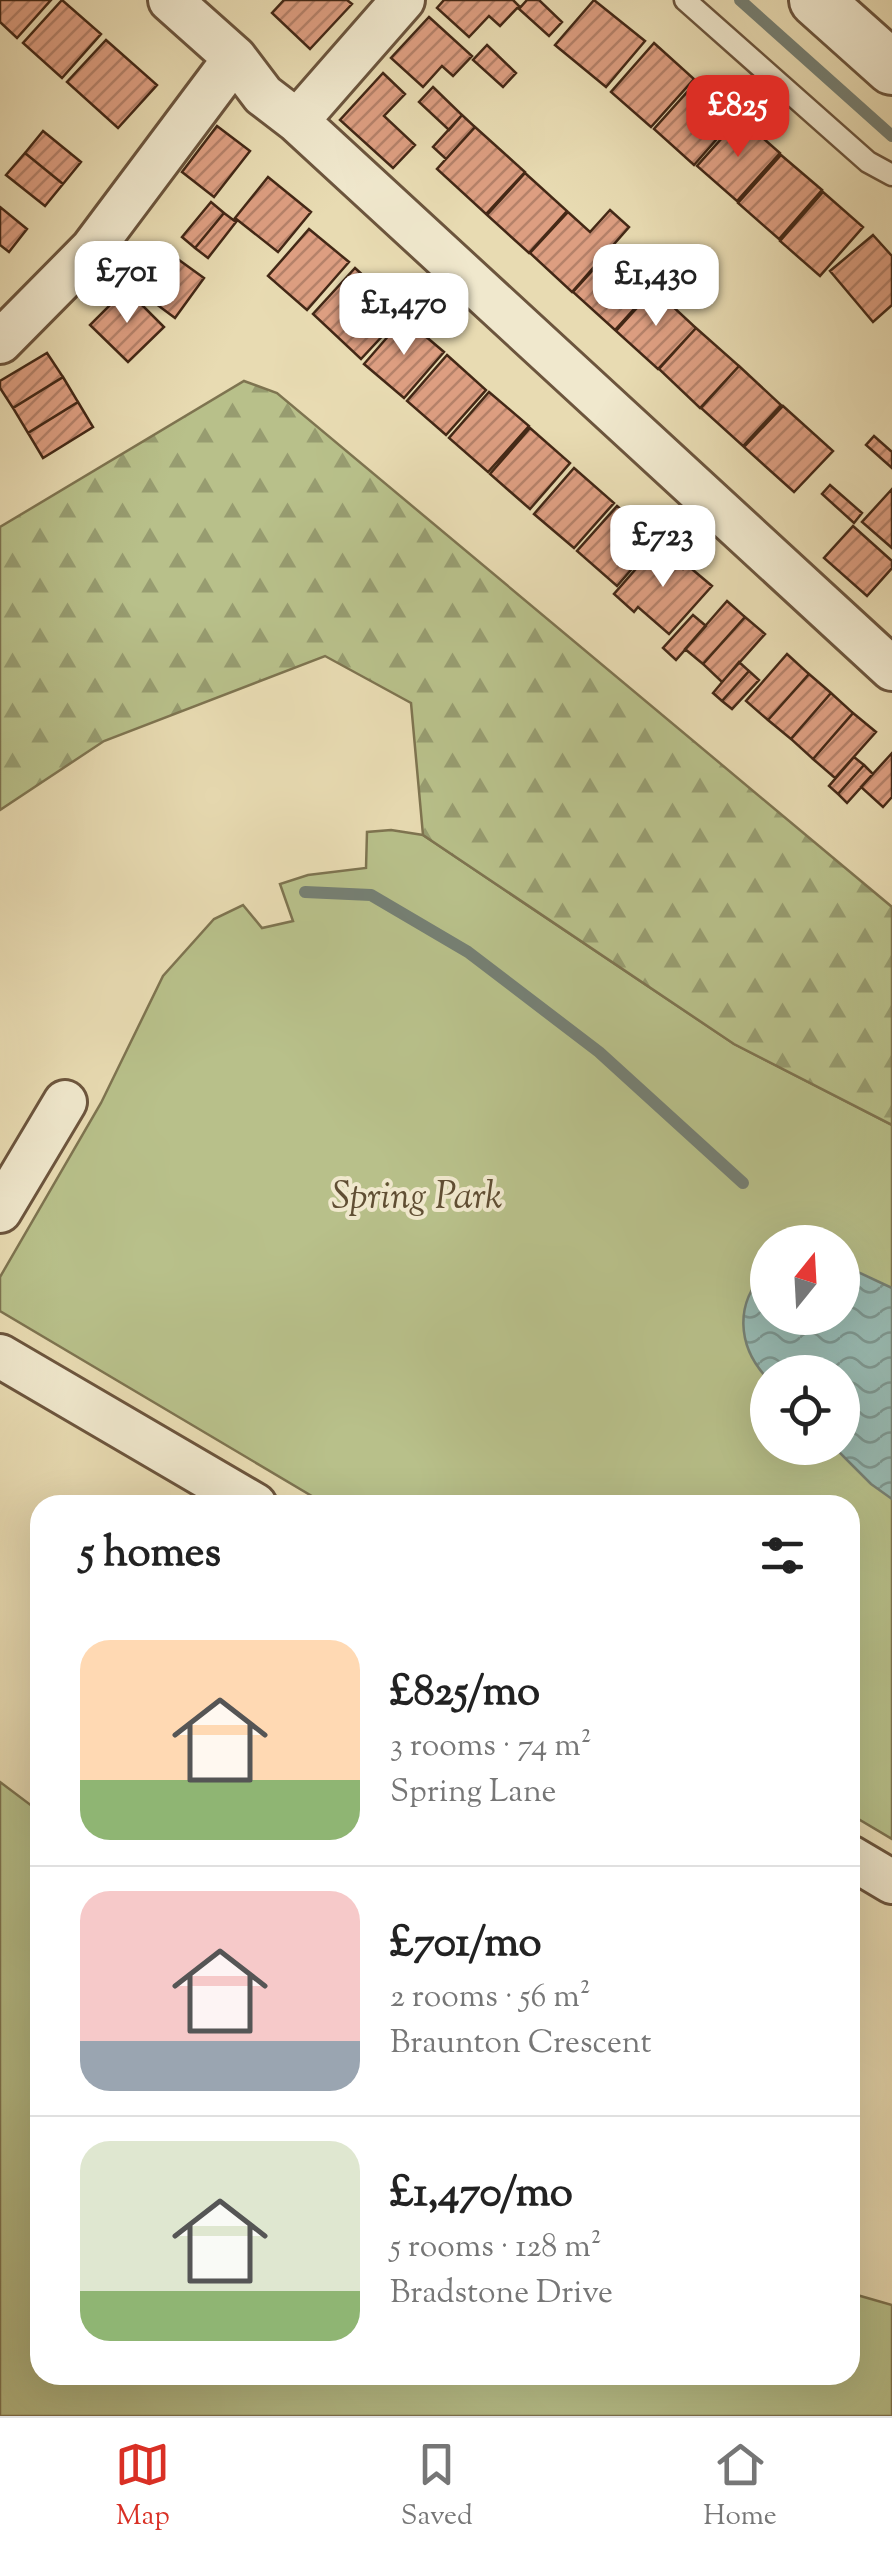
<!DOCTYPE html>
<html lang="en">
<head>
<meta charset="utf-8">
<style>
	:root { --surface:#fff; --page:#f2f2f2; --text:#222; --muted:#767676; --line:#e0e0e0; --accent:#d93025 }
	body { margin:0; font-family:"Sorts Mill Goudy",serif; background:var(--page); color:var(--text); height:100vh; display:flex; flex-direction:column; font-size:38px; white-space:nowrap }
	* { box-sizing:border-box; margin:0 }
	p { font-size:32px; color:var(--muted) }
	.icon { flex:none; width:55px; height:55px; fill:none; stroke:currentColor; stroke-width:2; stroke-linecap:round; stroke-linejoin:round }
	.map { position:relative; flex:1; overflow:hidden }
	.details { position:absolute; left:30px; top:1495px; width:830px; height:890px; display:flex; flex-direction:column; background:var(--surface); border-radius:30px; box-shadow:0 10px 40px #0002 }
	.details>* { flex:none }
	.needle { width:65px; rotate:18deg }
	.fabs { position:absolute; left:750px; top:1225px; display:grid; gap:20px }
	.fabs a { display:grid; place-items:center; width:110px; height:110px; border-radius:50%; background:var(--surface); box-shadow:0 10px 40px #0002; font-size:50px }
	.price { position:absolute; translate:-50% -85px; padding:0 22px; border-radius:20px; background:#fff; color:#222; font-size:32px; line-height:65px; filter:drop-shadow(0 2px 5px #0008) }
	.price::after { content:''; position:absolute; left:50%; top:60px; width:30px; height:22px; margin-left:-15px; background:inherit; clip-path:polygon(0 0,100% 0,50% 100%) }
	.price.on { background:var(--accent); color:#fff }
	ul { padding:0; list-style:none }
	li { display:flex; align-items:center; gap:30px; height:250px; padding:0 50px }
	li+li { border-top:2px solid var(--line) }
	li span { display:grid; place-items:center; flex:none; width:280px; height:200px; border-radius:30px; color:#555 }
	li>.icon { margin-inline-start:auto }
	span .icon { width:120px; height:120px; fill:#fffc; stroke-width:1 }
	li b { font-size:42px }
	h2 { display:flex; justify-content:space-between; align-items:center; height:120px; padding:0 50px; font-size:42px }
	.menu { display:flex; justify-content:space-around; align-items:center; height:140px; border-top:2px solid var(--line); background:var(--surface); font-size:28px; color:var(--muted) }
	.menu a { display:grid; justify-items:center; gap:5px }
	.menu .on { color:var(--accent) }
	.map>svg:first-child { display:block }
	.green { fill:#b8c08a; stroke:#7e7450; stroke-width:2.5; fill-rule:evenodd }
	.forest { fill:url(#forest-firs); stroke:#7e7450; stroke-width:2.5 }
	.water { fill:url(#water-waves); stroke:#768074; stroke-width:2.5 }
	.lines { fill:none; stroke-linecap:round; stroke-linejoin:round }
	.stream { stroke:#768074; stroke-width:12 }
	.building { fill:url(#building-hatch); stroke:#432816; stroke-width:2.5 }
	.service-casing { stroke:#6c553d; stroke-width:25 }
	.minor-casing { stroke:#6c553d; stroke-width:48 }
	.tertiary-casing { stroke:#6c553d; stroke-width:58 }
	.service { stroke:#f0e8cd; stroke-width:20 }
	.minor { stroke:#f0e8cd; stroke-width:42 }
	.tertiary { stroke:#f0e8cd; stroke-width:52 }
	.labels { text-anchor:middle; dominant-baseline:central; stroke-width:8; stroke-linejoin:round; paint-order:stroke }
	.park-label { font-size:38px; font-style:italic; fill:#604e33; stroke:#f0e8cd }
</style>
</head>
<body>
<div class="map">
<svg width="892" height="2416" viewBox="0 0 892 2416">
	<defs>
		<pattern id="forest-firs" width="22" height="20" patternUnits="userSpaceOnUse" patternTransform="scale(2.5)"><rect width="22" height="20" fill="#b8c08a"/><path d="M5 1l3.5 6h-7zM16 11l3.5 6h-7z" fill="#979c70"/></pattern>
		<pattern id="water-waves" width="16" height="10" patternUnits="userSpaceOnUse" patternTransform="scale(2.5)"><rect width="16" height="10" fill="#98bab2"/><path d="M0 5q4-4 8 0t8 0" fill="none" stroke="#7e9790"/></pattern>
		<pattern id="building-hatch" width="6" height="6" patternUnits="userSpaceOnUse" patternTransform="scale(2.5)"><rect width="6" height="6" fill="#dd9e81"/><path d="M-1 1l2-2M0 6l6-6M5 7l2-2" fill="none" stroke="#b58169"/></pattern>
	</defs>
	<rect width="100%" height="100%" fill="#e8dbb2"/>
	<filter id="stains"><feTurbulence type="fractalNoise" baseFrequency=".002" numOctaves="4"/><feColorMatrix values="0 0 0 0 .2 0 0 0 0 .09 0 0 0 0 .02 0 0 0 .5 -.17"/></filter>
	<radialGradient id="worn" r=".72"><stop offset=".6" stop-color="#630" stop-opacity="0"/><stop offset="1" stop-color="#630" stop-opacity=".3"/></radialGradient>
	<!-- green -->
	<path class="green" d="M391,830l32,5 311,209 158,81v714l-42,-25v-309h-523l-327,-194v-34l101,-174 62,-127 51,-57 29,-14 19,23 31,-7 -13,-37 28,-9 58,-7 1,-36zM768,1242h74v76h-74zM768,1372h74v76h-74z
		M0,1782l40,30v563h810v-82l42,12v111h-892z"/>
	<!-- forest -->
	<path class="forest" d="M244,381l33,12 615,514v218l-158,-81 -311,-209 -12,-132 -86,-47 -221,85 -104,69v-283z"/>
	<!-- water -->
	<path class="water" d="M843,1265l49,23v211l-21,-15 -36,-36h7v-76h-74l-1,6c-30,-32 -33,-76 0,-107l1,47h74z"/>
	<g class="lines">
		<!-- stream -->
		<path class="stream" d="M740,0l152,136
			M305,892l66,3 97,57 131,100 144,131"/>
	</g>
	<!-- building -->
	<path class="building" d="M0,0h51l-34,38 -17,-16z
		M62,0l39,34 -39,44 -39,-35z
		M284,0h63l5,4 -42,45 -38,-36z
		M444,0h69l6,6 -19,20 -11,-10 -20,21 -32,-29z
		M527,0h12l23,22 -13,14 -30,-27z
		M594,0l51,41 -39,46 -51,-42z
		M429,17l43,39 -19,20 -11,-10 -19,21 -32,-29z
		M106,40l51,45 -39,43 -51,-46z
		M654,43l40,36 -43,48 -40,-35z
		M487,45l29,28 -13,14 -30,-27z
		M383,73l22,21 -21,22 31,29 -22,23 -53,-48z
		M697,81l40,35 -43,49 -40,-36z
		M433,87l29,28 -13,15 -30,-28z
		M462,115l13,12 -29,32 -13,-12z
		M740,118l40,35 -43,48 -40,-35z
		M217,126l33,25 -36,46 -32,-25z
		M475,127l50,45 -39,42 -49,-45z
		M43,131l38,31 -18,22 -38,-31z
		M25,153l38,31 -18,22 -39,-31z
		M781,155l41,35 -43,49 -41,-36z
		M525,173l42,38 -38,42 -42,-38z
		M268,177l43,35 -33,40 -43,-34z
		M823,192l40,35 -43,49 -40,-35z
		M211,202l13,11 -29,35 -13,-11z
		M0,207l27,22 -18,23 -9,-7z
		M610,210l19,17 -57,65 -42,-39 38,-41 22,20z
		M224,213l12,9 -28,36 -13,-10z
		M309,229l40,33 -42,48 -39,-34z
		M873,235l19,21v49l-19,17 -43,-51z
		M161,247l43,31 -29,40 -43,-32z
		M611,250l42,38 -38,42 -42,-38z
		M355,268l24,22 -3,5 24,22 -39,42 -48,-45z
		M126,289l38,38 -36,35 -38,-37z
		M654,289l42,39 -38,41 -42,-38z
		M404,318l40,34 -40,46 -40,-34z
		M696,328l43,38 -39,42 -41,-39z
		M47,353l16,24 -50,31 -13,-20v-7z
		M447,355l39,35 -40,45 -39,-34z
		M739,366l42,39 -38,41 -42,-38z
		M63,377l15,25 -50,31 -15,-25z
		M489,392l40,34 -41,46 -39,-34z
		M78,402l15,25 -50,31 -15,-25z
		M783,406l50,45 -39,41 -50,-45z
		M530,428l40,35 -40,46 -40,-35z
		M874,436l18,16v16l-26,-23z
		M574,468l40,35 -40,45 -40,-34z
		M830,485l32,28 -8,10 -32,-29z
		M892,489v59l-30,-26z
		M617,506l40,34 -40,46 -40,-35z
		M853,526l39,35v7l-25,28 -43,-38z
		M656,546l27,23 4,-4 25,21 -43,48 -31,-27 -4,5 -20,-18z
		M727,601l18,16 -42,47 -18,-15z
		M693,615l13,11 -30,34 -13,-12z
		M745,617l20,17 -43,48 -19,-18z
		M787,654l22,20 -41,46 -22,-19z
		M739,662l10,9 -27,30 -9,-8z
		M749,671l10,9 -27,29 -10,-8z
		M809,674l22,19 -40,46 -23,-19z
		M831,693l22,20 -40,46 -22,-20z
		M853,713l23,19 -41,46 -22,-19z
		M892,753v44l-9,10 -22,-20z
		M854,757l10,8 -26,29 -9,-8z
		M864,765l9,9 -26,29 -9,-9z"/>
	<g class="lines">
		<defs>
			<path id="service" d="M685,0l183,162 24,13"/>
			<path id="minor" d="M170,0l65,58 28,37 34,26 595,548
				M297,121l106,-121
				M0,342l92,-93 143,-191
				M0,1211l65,-109
				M0,1356l255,149
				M850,1857l42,25"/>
			<path id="tertiary" d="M816,0l76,68"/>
		</defs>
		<!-- service casing -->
		<use href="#service" class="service-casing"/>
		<!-- minor casing -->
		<use href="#minor" class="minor-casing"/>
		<!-- tertiary casing -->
		<use href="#tertiary" class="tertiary-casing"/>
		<!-- service -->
		<use href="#service" class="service"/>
		<!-- minor -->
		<use href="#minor" class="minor"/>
		<!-- tertiary -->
		<use href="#tertiary" class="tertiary"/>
	</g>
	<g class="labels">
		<!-- park labels -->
		<g class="park-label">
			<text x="417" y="1199">Spring Park</text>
		</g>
	</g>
	<rect width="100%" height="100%" filter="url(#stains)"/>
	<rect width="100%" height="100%" fill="url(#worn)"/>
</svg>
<div class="fabs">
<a><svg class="needle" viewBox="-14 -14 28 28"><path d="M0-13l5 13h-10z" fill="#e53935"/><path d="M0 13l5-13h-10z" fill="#767676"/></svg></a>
<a><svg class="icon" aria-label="locate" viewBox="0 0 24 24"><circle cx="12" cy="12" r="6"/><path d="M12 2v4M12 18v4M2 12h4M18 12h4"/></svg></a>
</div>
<b class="price on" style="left:738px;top:160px">£825</b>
<b class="price" style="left:127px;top:326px">£701</b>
<b class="price" style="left:656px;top:329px">£1,430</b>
<b class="price" style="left:404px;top:358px">£1,470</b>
<b class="price" style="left:663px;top:590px">£723</b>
<section class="details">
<h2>5 homes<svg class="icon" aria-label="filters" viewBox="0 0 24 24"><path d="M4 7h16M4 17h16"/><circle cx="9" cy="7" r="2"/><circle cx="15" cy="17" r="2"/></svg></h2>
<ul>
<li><span style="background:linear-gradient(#ffd9b3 70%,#8fb573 0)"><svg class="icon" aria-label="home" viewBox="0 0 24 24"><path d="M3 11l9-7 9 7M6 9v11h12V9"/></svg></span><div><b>£825/mo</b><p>3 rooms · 74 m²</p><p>Spring Lane</p></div></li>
<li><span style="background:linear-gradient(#f6c9c9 75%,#9aa5b1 0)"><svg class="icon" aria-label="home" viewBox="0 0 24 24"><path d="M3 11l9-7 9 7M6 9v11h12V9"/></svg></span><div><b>£701/mo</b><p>2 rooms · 56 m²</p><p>Braunton Crescent</p></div></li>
<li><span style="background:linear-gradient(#dfe7d0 75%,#8fb573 0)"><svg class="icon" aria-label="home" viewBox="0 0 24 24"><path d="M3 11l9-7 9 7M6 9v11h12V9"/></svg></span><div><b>£1,470/mo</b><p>5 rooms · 128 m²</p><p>Bradstone Drive</p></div></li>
</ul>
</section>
</div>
<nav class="menu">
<a class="on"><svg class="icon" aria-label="map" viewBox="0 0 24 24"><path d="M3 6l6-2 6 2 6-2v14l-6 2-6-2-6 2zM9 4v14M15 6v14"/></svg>Map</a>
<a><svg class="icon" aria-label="saved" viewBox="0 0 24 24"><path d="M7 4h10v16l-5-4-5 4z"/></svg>Saved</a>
<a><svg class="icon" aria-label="home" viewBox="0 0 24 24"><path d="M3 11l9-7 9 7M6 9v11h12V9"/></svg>Home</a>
</nav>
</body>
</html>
